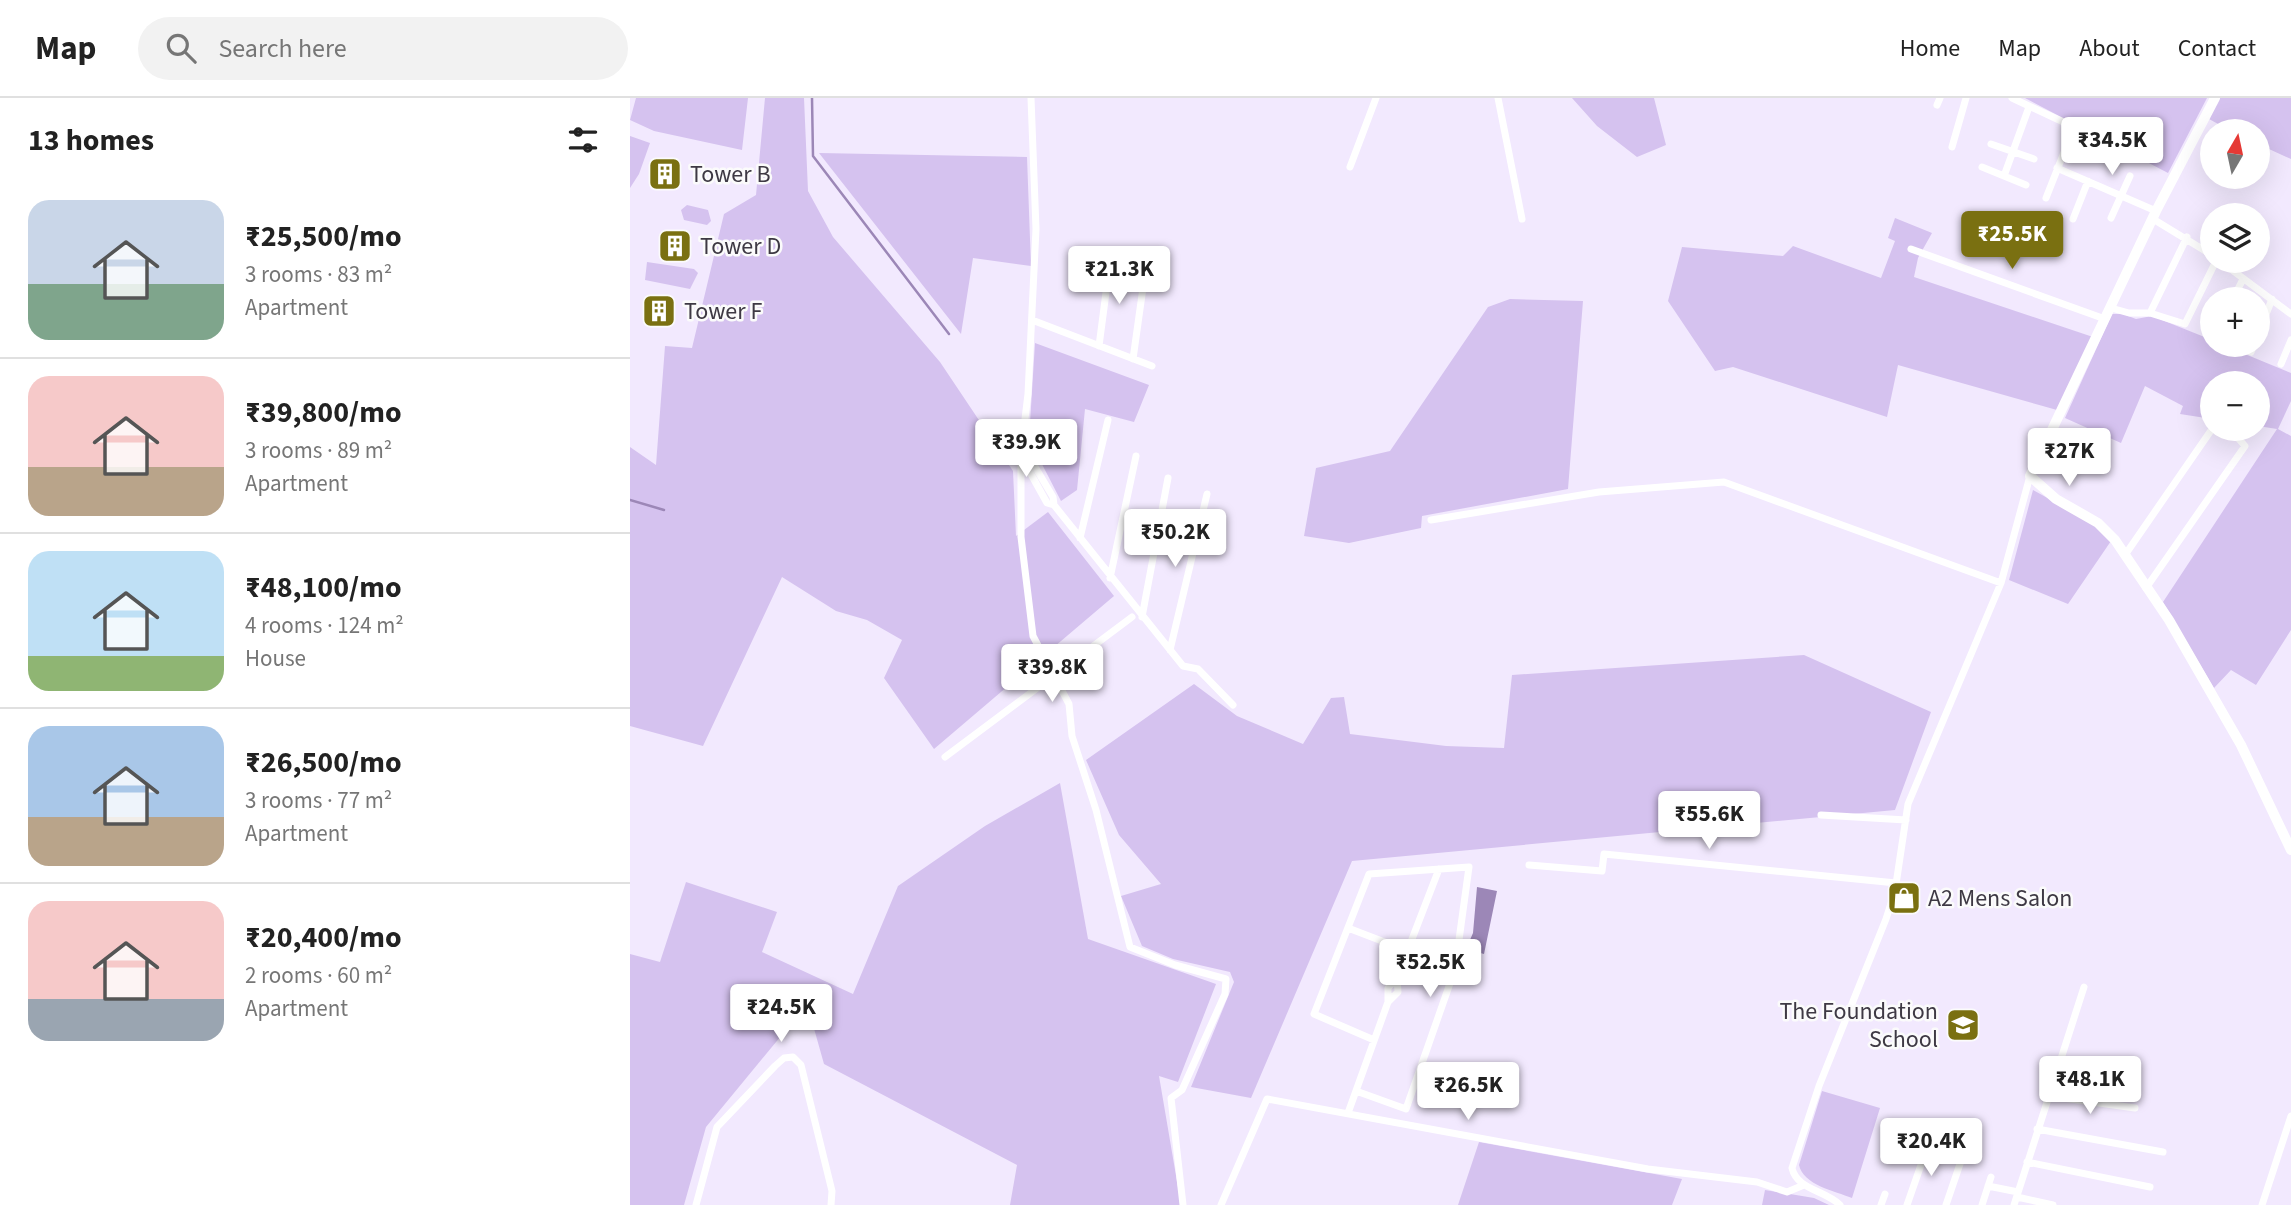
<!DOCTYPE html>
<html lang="en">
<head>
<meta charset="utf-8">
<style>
	:root { --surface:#fff; --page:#f2f2f2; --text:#222; --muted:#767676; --line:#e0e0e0; --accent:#7a7011 }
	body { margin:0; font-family:"Source Sans 3",sans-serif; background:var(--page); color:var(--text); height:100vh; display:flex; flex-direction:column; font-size:26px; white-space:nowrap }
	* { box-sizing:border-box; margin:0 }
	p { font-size:23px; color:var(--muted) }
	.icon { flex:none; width:38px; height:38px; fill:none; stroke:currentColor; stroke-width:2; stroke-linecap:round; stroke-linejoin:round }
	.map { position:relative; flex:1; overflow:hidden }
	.side { display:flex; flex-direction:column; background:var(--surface); width:630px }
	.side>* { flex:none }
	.needle { width:46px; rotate:9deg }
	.tools { position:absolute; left:1570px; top:21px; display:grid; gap:14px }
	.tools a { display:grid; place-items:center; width:70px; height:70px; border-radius:50%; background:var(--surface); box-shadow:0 7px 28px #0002; font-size:35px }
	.price { position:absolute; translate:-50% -60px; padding:0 16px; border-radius:7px; background:#fff; color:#222; font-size:23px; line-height:46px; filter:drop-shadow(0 2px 4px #0008) }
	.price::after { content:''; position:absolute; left:50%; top:42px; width:21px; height:16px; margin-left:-10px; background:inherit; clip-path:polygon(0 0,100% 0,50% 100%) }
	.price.active { background:var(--accent); color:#fff }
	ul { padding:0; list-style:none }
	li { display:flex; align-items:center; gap:21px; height:175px; padding:0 28px }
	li+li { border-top:2px solid var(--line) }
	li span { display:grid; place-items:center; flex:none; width:196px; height:140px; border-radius:21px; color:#555 }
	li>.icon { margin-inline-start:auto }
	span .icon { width:84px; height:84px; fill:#fffc; stroke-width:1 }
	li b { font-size:30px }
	h2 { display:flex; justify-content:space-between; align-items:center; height:84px; padding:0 28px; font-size:30px }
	header { display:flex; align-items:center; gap:42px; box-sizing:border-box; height:98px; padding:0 35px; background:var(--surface); border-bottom:2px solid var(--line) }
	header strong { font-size:33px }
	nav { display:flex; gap:38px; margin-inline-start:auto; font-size:24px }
	.search { width:490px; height:63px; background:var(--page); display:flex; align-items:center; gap:18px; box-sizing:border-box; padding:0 24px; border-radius:38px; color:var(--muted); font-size:26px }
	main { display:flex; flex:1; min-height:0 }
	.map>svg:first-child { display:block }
	.green { fill:#d5c2ef }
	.water { fill:#9c87b7 }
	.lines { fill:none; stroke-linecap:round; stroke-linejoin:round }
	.stream { stroke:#9c87b7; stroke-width:2.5 }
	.street { stroke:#fff; stroke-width:7 }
	.secondary { stroke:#fff; stroke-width:10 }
	.labels { text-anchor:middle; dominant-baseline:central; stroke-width:5; stroke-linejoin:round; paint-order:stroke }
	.poi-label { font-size:24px; fill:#3e3944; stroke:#fbfbfb; text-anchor:start }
</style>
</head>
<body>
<header>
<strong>Map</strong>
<div class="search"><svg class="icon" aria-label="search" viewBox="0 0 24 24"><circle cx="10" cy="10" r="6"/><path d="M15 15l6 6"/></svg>Search here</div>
<nav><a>Home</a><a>Map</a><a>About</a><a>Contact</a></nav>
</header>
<main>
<section class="side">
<h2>13 homes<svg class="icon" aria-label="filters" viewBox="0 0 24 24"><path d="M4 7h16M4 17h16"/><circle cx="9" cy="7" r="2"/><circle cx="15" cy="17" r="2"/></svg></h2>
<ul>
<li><span style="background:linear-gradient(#c9d6e8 60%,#7fa58c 0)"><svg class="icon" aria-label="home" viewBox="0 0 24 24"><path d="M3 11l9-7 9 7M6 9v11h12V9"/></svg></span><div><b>₹25,500/mo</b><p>3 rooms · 83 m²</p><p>Apartment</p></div></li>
<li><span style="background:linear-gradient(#f6c9c9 65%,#b9a48a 0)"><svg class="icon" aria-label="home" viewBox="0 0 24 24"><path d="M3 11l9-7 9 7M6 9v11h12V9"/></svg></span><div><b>₹39,800/mo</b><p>3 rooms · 89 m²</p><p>Apartment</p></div></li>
<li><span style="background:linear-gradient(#bfe0f5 75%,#8fb573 0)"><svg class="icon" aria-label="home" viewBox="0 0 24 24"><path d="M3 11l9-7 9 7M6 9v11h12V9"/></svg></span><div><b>₹48,100/mo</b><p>4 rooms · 124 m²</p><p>House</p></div></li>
<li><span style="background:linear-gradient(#a9c7e8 65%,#b9a48a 0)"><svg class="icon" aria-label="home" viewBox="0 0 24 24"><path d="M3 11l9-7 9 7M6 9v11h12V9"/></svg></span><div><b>₹26,500/mo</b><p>3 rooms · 77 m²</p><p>Apartment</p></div></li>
<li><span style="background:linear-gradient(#f6c9c9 70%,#9aa5b1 0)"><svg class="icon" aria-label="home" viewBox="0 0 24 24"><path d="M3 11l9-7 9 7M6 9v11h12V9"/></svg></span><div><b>₹20,400/mo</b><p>2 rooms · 60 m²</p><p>Apartment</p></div></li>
</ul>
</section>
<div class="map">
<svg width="1661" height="1107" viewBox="0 0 1661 1107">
	<rect width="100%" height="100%" fill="#f2e9fe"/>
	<!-- green -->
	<path class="green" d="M6,0h112l-6,52 -88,-19 -24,-11z
		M135,0h39l4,93 25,46 107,125 73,109 3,65 32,-24 66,84 -180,153 -50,-71 18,-38 -35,-20 -31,-9 -54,-34 -79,169 -73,-20v-279l26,18 9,-119 27,2 32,-134 32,-19z
		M942,0h82l12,47 -29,12 -40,-31z
		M1395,0h182l-39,75z
		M1589,0h72v61l-33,-15v-13h-27l-22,-12z
		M0,38l20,7 -11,31 -9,14z
		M189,55l208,4 4,109 -58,-8 -12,76z
		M57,107l21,5 3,11 -4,4 -23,-5 -3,-10z
		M1265,120l37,15 -14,25 -4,19 179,60 -36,73 -159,-45 -11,52 -154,-50 -18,4 -47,-70 14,-54 101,9 10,-10 88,32 14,-37 -7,-3z
		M17,164l47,7 4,4 -8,16 -45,-9z
		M880,201l73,2 -15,188 -146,27 -1,12 -72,15 -45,-7 12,-68 74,-17 98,-144z
		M1482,216h11l13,5 16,-3 60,24v5h11l68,28v28l-13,28 13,7v194l-35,55 -25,-15 -17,18 -51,-86 114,-173 -19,-3v-43h-46v36l-32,-5 3,-8 -38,-20 -24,57 -56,-25z
		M405,245l114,42 -15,37 -49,-13 -8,81 -16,11 -32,-62z
		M1403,392l58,32 20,19 -43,63 -59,-24z
		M1174,557l127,57 -36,98 -543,51 -101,237 -60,-11 43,-105 -4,-10 -57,-13 -31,-13 -21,-50 40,-12 -42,-49 -33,-75 108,-76 43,32 66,28 28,-46 13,-1 6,37 96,12 58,2 8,-73z
		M430,685l28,156 128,45 -38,98 -19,-6 22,129h-171l7,-40 -193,-101 -11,-39 -18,-6 -89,108 -22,78h-54v-251l30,8 26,-80 91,30 -15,40 91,42 45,-108 87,-60z
		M1192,993l58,17 -28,90c-17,-7 -49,-13 -53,-33z
		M849,1044l203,37 -10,26h-214z
		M1135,1092l49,8 15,7h-67z"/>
	<!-- water -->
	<path class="water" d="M847,789l20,4 -13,63 -18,-5 7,-16z"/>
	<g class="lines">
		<!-- stream -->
		<path class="stream" d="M182,0l1,58 136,178
			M0,402l34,10"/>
		<!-- street -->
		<path class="street" d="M401,0l5,131 -8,165 -7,58v85l12,99 36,68 3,32 24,74 34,137 45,18 51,14 -1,15 -43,96 -11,8 12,107
			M868,0l24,121
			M1382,0l62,29 -28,71
			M1307,7l3,-7
			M1361,46l43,15
			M1322,49l14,-49
			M720,69l26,-69
			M1352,69l44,18
			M1427,70l99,43
			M1374,78l25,-69
			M1481,120l19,-42
			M1443,121l15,-38
			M1523,121l59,36
			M1281,151l194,70
			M1590,163l71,53
			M1603,201l10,-20
			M1481,210l18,5h21l35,11 31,-63
			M1520,215l37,-76
			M402,222l120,46
			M1628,237l14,-36
			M469,248l11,-84
			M1621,254l3,-7
			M503,261l14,-100
			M1651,266l10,-24
			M392,347l31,52 1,8 129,161 15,3 35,36
			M392,360l25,45 7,2
			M801,422l168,-28 125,-10 277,101
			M450,440l28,-118
			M1495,457l87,-126
			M480,480l26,-122
			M1516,490l99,-142 -15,-17
			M512,519l26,-139
			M540,552l37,-156
			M315,659l187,-140
			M1191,717l85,5
			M899,767l73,6 2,-17 292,29
			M718,830l107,41
			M758,904v-14l9,-10
			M726,993l50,18 49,-140 14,-102 -100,7 -55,140 60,26
			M1419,998l86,12
			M718,1015l40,-111 10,-10 -1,-14 42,-109
			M1407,1031l126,23
			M1397,1064l123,25
			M1358,1088l30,6
			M1387,1099l36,8
			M66,1107l21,-78 58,-61 9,-8 9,-1 8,8 31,126 -1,14
			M591,1107l46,-106 381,70 109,13 30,10 17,-7
			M1210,1107c-15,-15 -43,-15 -48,-37l27,-82 67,-167 9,-28 13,-87 93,-221 29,-107
			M1251,1107l4,-11
			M1277,1107l22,-63
			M1316,1107l15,-44
			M1352,1107l9,-28
			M1384,1107l70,-218
			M1632,1107l29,-89"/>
		<!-- secondary -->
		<path class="secondary" d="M1585,0l-59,113 -126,265 26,23 42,24 17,17 54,80 72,125 50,105"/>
	</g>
	<!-- icons -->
	<defs>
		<symbol id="building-square" viewBox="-11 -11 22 22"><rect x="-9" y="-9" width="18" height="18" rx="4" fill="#7a7011" stroke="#fbfbfb"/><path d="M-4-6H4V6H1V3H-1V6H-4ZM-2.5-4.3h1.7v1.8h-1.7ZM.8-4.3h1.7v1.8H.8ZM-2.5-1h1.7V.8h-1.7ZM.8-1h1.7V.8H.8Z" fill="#fff"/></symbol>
		<symbol id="shop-square" viewBox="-11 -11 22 22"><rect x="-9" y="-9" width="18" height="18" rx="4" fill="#7a7011" stroke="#fbfbfb"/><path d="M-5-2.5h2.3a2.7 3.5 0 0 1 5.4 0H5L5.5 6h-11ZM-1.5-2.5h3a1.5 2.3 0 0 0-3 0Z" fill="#fff"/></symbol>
		<symbol id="school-square" viewBox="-11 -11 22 22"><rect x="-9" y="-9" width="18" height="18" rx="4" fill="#7a7011" stroke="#fbfbfb"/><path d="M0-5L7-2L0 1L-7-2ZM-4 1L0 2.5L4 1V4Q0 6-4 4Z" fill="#fff"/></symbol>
	</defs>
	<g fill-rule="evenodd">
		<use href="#building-square" x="16" y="57" width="38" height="38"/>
		<use href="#building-square" x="26" y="129" width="38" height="38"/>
		<use href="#building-square" x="10" y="194" width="38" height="38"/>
		<use href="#shop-square" x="1255" y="781" width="38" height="38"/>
		<use href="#school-square" x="1314" y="908" width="38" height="38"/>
	</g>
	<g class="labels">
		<!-- poi labels -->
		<g class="poi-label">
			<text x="60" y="76">Tower B</text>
			<text x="70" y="148">Tower D</text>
			<text x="54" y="213">Tower F</text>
			<text x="1298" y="800">A2 Mens Salon</text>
			<text x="1308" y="913" text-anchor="end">The Foundation<tspan x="1308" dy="28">School</tspan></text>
		</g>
	</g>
</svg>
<div class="tools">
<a><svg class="needle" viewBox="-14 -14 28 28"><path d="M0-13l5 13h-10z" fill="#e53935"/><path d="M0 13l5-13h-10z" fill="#767676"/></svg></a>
<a><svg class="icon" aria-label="layers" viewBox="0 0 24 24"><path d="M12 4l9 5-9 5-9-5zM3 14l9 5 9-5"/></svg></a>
<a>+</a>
<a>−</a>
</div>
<b class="price" style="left:1482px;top:79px">₹34.5K</b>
<b class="price active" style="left:1382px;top:173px">₹25.5K</b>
<b class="price" style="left:489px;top:208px">₹21.3K</b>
<b class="price" style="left:396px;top:381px">₹39.9K</b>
<b class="price" style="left:1439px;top:390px">₹27K</b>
<b class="price" style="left:545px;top:471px">₹50.2K</b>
<b class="price" style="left:422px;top:606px">₹39.8K</b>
<b class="price" style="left:1079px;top:753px">₹55.6K</b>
<b class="price" style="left:800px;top:901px">₹52.5K</b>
<b class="price" style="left:151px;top:946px">₹24.5K</b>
<b class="price" style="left:1460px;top:1018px">₹48.1K</b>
<b class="price" style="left:838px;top:1024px">₹26.5K</b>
<b class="price" style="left:1301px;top:1080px">₹20.4K</b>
</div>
</main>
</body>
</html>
